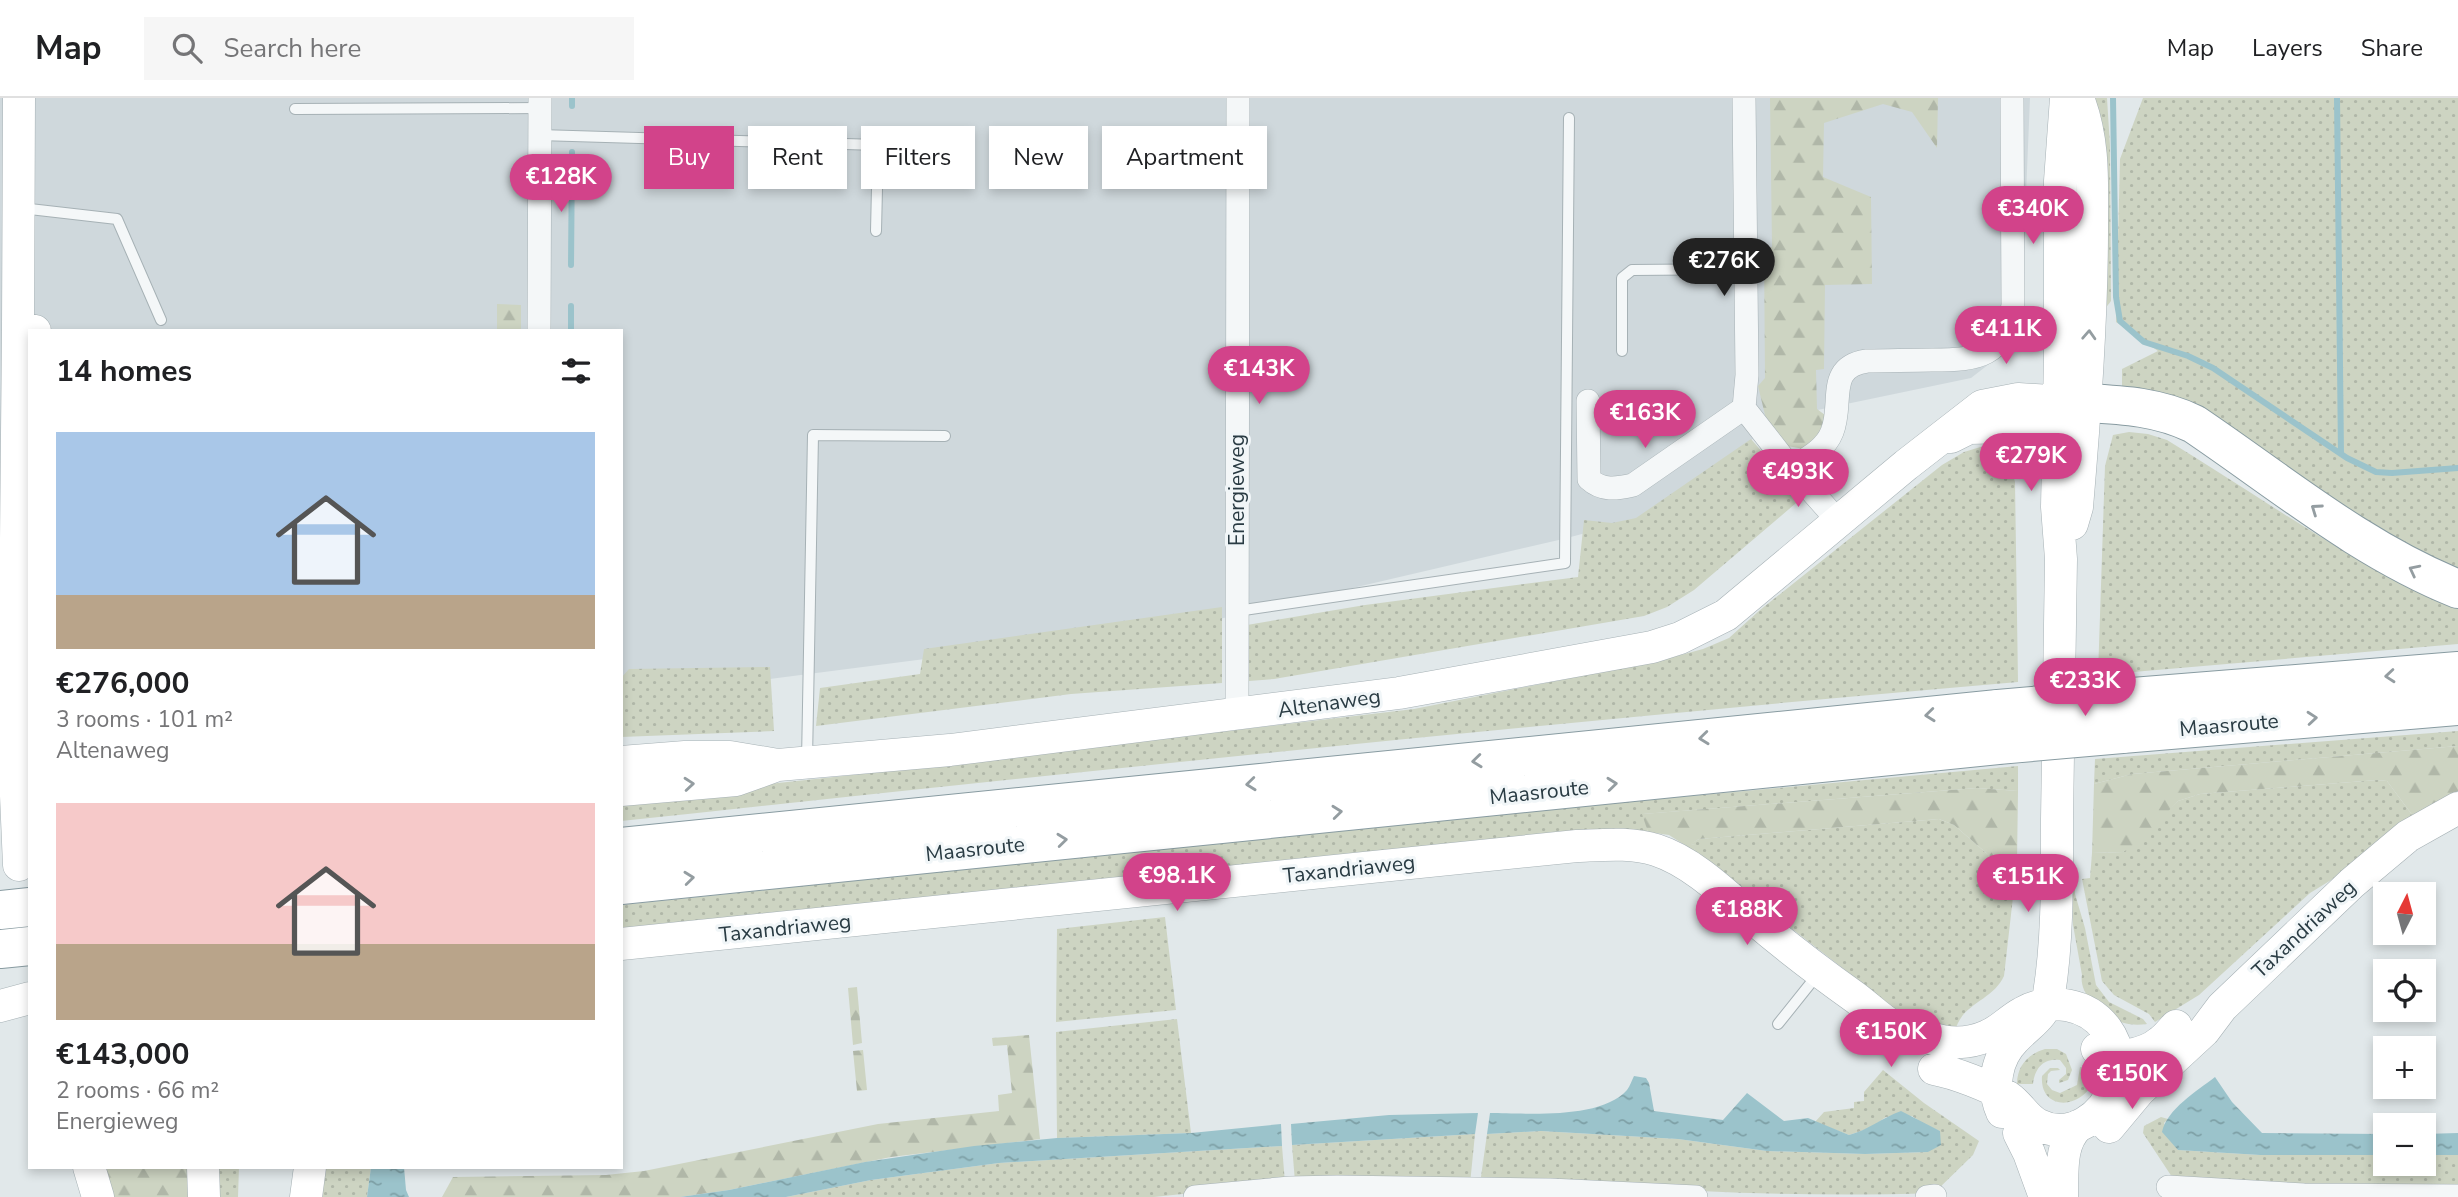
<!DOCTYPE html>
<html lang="en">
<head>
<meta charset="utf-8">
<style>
	:root { --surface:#fff; --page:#f6f6f6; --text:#202124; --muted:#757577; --line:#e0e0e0; --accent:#d2438a }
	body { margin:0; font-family:"Nunito Sans",sans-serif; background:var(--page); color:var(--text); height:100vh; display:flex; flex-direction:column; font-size:26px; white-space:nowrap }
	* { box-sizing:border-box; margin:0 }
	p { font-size:23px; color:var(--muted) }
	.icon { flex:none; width:38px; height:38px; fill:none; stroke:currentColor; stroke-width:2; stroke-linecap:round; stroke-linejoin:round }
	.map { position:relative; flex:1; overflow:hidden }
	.panel { position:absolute; left:28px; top:231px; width:595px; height:840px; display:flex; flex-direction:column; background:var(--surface); border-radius:0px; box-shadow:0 4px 10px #0003 }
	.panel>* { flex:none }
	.top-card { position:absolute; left:644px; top:28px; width:665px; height:63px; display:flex; gap:14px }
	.needle { width:46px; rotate:6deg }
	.controls { position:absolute; left:2373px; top:784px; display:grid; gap:14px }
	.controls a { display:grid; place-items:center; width:63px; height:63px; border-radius:0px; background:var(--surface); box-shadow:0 4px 10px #0003; font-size:35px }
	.price { position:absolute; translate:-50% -60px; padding:0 16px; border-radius:24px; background:var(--accent); color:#fff; font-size:23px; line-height:46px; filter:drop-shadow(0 2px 4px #0008) }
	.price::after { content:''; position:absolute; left:50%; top:42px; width:21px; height:16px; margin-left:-10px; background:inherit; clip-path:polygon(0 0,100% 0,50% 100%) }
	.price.active { background:#222; color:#fff }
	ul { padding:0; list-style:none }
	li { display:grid; align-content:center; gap:14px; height:371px; padding:0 28px }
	li span { display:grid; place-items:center; height:217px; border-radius:0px; color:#555 }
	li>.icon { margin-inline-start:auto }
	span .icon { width:126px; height:126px; fill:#fffc; stroke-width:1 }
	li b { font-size:30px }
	h2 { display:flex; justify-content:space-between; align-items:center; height:84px; padding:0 28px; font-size:30px }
	.tag { padding:0 24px; border-radius:0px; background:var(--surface); box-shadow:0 4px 10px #0003; font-size:24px; line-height:63px }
	.tag.active { background:var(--accent); color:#fff }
	header { display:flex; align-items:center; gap:42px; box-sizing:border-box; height:98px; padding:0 35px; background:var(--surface); border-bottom:2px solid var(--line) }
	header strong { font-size:33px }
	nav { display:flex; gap:38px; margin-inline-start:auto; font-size:24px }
	.search { width:490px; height:63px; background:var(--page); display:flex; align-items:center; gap:18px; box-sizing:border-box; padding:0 24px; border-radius:0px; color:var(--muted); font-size:26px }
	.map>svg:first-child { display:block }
	.built { fill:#cfd8dc }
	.grass { fill:url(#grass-dots) }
	.forest { fill:url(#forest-firs) }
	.water { fill:url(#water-ripples) }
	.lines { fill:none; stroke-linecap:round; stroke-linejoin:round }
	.stream { stroke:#9bc3cb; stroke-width:6 }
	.lane-casing { stroke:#a6b1b5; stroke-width:12 }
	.street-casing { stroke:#a6b1b5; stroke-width:24 }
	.secondary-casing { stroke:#a6b1b5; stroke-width:33 }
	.highway-casing { stroke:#889ba1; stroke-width:40 }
	.lane { stroke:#f4f7f8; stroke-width:10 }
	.street { stroke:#f4f7f8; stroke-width:23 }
	.secondary { stroke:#fff; stroke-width:32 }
	.highway { stroke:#fff; stroke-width:38 }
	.highway-bridge-casing { stroke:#889ba1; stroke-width:40; stroke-linecap:butt }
	.highway-bridge { stroke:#fff; stroke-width:38 }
	.oneway { stroke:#949da1 }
	.labels { text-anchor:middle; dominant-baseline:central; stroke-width:6; stroke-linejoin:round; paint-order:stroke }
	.street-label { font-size:21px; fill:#293b43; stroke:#f1f6f8 }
</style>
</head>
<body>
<header>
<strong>Map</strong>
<div class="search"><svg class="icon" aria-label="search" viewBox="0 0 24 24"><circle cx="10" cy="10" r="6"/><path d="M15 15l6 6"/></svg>Search here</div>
<nav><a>Map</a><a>Layers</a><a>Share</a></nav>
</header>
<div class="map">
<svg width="2458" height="1099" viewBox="0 0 2458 1099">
	<defs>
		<pattern id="grass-dots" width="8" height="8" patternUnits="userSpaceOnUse" patternTransform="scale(1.75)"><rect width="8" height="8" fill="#cdd4c2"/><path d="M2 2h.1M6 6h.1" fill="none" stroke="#b0b7a8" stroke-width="1.8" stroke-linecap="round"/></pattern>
		<pattern id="forest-firs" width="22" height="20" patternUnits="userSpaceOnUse" patternTransform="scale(1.75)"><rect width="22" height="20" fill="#cdd4c2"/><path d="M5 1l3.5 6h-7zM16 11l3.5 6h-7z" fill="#b0b7a8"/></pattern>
		<pattern id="water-ripples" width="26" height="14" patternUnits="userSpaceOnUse" patternTransform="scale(1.75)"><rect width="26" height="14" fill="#9bc3cb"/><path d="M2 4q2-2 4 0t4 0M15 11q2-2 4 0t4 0" fill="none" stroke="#7ea0a6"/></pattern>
	</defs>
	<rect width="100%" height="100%" fill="#e1e8ea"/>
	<!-- built -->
	<path class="built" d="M0,0h2030l-10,242 -49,38 -196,41 -102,91 -110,29 -365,85 -577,74v-367h-591v457l-30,5z"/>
	<!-- grass -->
	<path class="grass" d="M2088,0h19l3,48 1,155 -13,17z
		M2143,0h315v470l-3,1 -333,-177v-23l36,-18 -42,-29 4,-163z
		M2129,334l19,2 19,6c96,58 187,126 291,169v35l-360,31 7,-209 8,-31z
		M1751,341l51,59 -108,92 -27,17 -23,9 -370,63 -25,2 -2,-56 118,-20 213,-28 6,-57 28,3 24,-5z
		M1987,347l19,3 9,34 3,200c-466,40 -931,89 -1397,139v-21l250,-27 543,-64 248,-49 41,-11 26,-11 31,-28 182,-145 22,-13z
		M1222,509v76l-151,11 -255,32 4,-38 100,-14 4,-25z
		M770,569l4,64 -153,6v-59l8,-9z
		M2458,633v15l-326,28 -38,10 1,-25z
		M2018,668v25l-41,-3 -334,26 5,18 -21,-2 -1006,103v-28l904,-94z
		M2377,682l10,1 26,35 -51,45 -52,32 -111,102 -44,27 -6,-8 -35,-19 -12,-14 -20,-102 8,-1 2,-25 31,-1 55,-51 22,-7z
		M1939,721l15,6 38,33 25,4 -13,114c-11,25 -45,28 -49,57l-48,-15 -192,-149 -21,-18 1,-6 -5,-1 9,-5z
		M2071,780h4v16l10,34 11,57 13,17 34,17 4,5c-8,1 -16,1 -23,-1 -19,-5 -46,-28 -42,-48l-9,-50z
		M1165,819l11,93 -120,12 1,-93z
		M1177,921l14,114 -134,5 -1,-106z
		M2045,951h12l9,5 6,16 -4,10 -9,3v-3l7,-6v-6l-6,-8c-17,-2 -25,8 -27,24h-16c0,-18 11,-30 28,-35z
		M2080,969l16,1c-2,41 -57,48 -54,8l8,-8h8l2,2 -9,1 -3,3 -1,10 5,6 8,3 17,-8z
		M1883,972l41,33 55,38 -6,14 -39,38c-106,4 -209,0 -315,-6 -46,-2 -93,-2 -139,-3l7,-50 54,-3 137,8 89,12 98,3 63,-2 12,-21 -15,-6 -13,-9 -26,1 -16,11 -21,7 -34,-13 9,-10 30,-4v-6l10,-1v-9z
		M2161,1019l7,2 -4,4 14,27 82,5h125v9h39v-9h34v32l-278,-5 -6,-2 -31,-47 1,-7z
		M1475,1036l-5,50 -175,-2 -3,-37z
		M1282,1048l3,37 -131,14h-368l85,-17 128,-17z
		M216,1069h23l-1,30h-21z
		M320,1069h51l-4,30h-51z"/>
	<!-- forest -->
	<path class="forest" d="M1770,0h168l-1,50 -25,-36 -29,-8 -59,19 -1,54 48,20 1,87 -47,1 -1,84 -8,1 1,39 12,9 -8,18 -17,13 -17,-3 -21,-27 -8,-33 7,-8 -1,-130 8,-1z
		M497,206l24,1v26h-24z
		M2458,648v45l-45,25 -26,-35 -10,-1 -177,14 -22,7 -41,43 -14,8 -31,1 2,-69 38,-10z
		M1977,690l41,3 -1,71 -25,-4 -38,-33 -15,-6 -240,20 -8,5 5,1 -2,6 -25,-16 -21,-3 -6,-18z
		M857,889l5,56 -9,2 -5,-57z
		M1029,937l11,104 -149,18 -162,33 -49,7h-238l11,-20 153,-2 38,-4 234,-47 121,-13 -1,-16 14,-2 -5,-48 -14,1 -1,-8z
		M863,952l4,40 -10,1 -4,-40z
		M97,1069h94l2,30h-87z"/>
	<!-- water -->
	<path class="water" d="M1634,978l12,2 3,5 5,28 69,9 24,-27 37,28 24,-3 41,17c19,-5 33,-17 52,-24l39,20 1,14 -13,7 -63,2 -98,-3 -89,-12 -137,-8 -54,3 3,-21c36,0 110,7 137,-23 3,-4 5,-10 7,-14z
		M2215,979l17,25 30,31 123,1v21h-125l-82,-5 -16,-18c5,-23 35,-41 53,-55z
		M1478,1015l-3,21 -183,11 -1,-21 98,-9z
		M1281,1026l1,22 -283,17 -128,17 -85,17h-106l49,-7 136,-28 109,-16 83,-8 134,-5z
		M2458,1035v22h-34v-21z
		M371,1069h33l2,23 3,7h-42z"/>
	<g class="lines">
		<!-- stream -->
		<path class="stream" d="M2113,0l3,199 4,24 24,21 44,14 25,12 134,90 29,14 16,1 66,-5
			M2337,0l4,356
			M572,8v-8
			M571,167l1,-113
			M571,233v-25"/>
		<defs>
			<path id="lane" d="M295,11l245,-1
				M539,37l339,10 -2,86
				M21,110l96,11 44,101
				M1622,253v-73l10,-8 114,-1
				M1237,513l328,-48 4,-445
				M807,662l6,-325 132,1
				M1778,926l40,-50"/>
			<path id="street" d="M1744,0l3,277 -3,33 47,60 48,54
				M539,233l1,-233
				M1588,303l1,78c13,12 27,10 44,6l111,-77
				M1791,370c15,-9 34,-18 41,-36 12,-29 -7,-65 35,-71 21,0 43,-1 65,-1 46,0 73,-3 81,-55l-1,-205
				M1237,617l1,-617
				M2168,1089l136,8 154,1
				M1195,1099l95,-9 47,-1 213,3 146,7
				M1927,1099l8,-1"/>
			<path id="secondary" d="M18,230l1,-230
				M1951,339l18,-9 89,-2 16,-14
				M2072,426l5,-17c8,-92 15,-185 15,-277 0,-47 3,-88 -14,-132
				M621,664l64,-5h45l48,8 172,-15 449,-57 253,-46 28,-9 46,-23 180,-150 76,-59 36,-7 63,4
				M621,692l115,-10 39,-14
				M19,767l-5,-115 4,-422 17,3
				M621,846l956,-98c26,-1 54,-4 79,4 37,12 70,45 99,70 33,28 66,53 101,78 12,9 25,22 38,29 11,5 24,7 36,11 18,6 39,6 57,-2 13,-5 22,-16 35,-23 28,-16 66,-10 85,17 12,16 13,38 7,56 -9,30 -44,55 -75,39 -13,-6 -19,-20 -31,-28 -20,-11 -52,-24 -74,-28
				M0,908l30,-8
				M2097,951c15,13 49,5 63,-7 6,-4 11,-11 16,-16
				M2002,1014c-11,-25 -6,-54 13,-73 14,-15 31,-23 34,-45 9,-55 8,-119 8,-175 2,-87 3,-174 4,-260l-4,-52 3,-152v-174l6,-83
				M2109,1029l30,-36 65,-60 18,-24 130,-124 56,-47 50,-28
				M2019,1035l10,20 16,44
				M89,1069l9,30
				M203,1069l1,30
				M306,1099l4,-30
				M2062,1099c1,-24 -3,-53 16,-71"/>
			<path id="highway" d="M2086,305c38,2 73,4 108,21 86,58 167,126 264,165
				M2120,600l338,-27
				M2122,636l336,-28
				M621,749l1377,-138
				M621,787l1377,-140
				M0,812l30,-3
				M0,851l30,-3"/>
		</defs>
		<!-- lane casing -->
		<use href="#lane" class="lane-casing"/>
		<!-- street casing -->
		<use href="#street" class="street-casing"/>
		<!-- secondary casing -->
		<use href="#secondary" class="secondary-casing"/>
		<!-- highway casing -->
		<use href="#highway" class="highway-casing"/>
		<!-- lane -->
		<use href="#lane" class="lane"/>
		<!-- street -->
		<use href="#street" class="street"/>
		<!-- secondary -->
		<use href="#secondary" class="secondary"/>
		<!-- highway -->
		<use href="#highway" class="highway"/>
		<defs>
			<path id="highway-bridge" d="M1998,611l122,-11
				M1998,647l124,-11"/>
		</defs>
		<!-- highway-bridge casing -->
		<use href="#highway-bridge" class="highway-bridge-casing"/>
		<!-- highway-bridge -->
		<use href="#highway-bridge" class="highway-bridge"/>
	</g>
	<!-- one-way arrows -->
	<defs><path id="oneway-chevron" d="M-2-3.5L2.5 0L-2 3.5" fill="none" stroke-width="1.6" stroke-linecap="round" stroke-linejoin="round" transform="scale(1.75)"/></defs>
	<g class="oneway">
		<use href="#oneway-chevron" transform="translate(2089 237) rotate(-87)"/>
		<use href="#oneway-chevron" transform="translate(2316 411) rotate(-145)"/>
		<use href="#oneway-chevron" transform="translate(2414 472) rotate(-153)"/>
		<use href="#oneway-chevron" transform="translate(2390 578) rotate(175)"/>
		<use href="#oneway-chevron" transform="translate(1930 617) rotate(174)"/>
		<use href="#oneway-chevron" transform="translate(2312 620) rotate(-5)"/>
		<use href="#oneway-chevron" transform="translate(1704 640) rotate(174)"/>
		<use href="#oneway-chevron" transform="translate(1477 663) rotate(174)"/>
		<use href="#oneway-chevron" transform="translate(689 686) rotate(-5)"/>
		<use href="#oneway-chevron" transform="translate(1251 686) rotate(174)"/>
		<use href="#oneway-chevron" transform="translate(1612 686) rotate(-6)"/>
		<use href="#oneway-chevron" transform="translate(1337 714) rotate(-6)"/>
		<use href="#oneway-chevron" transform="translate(1062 742) rotate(-6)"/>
		<use href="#oneway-chevron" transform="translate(689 780) rotate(-6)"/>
	</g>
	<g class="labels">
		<!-- street labels -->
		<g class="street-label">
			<text transform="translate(1237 392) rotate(-90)">Energieweg</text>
			<text transform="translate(1329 605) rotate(-8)">Altenaweg</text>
			<text transform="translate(2229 627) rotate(-5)">Maasroute</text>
			<text transform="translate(1539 694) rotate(-6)">Maasroute</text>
			<text transform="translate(975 751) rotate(-6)">Maasroute</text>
			<text transform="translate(1349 771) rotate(-6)">Taxandriaweg</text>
			<text transform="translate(785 830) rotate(-6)">Taxandriaweg</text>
			<text transform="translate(2304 831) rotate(-43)">Taxandriaweg</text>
		</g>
	</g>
</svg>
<div class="controls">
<a><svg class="needle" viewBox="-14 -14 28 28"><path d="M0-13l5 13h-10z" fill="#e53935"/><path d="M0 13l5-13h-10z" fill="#757577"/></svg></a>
<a><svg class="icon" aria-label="locate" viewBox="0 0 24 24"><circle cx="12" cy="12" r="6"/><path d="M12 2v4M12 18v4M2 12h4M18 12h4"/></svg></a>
<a>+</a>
<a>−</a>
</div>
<b class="price" style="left:561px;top:116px">€128K</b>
<b class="price" style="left:2033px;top:148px">€340K</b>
<b class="price active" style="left:1724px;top:200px">€276K</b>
<b class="price" style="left:2006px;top:268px">€411K</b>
<b class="price" style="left:1259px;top:308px">€143K</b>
<b class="price" style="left:1645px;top:352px">€163K</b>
<b class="price" style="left:2031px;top:395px">€279K</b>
<b class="price" style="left:1798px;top:411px">€493K</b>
<b class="price" style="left:2085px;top:620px">€233K</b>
<b class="price" style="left:1177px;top:815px">€98.1K</b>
<b class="price" style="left:2028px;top:816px">€151K</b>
<b class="price" style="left:1747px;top:849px">€188K</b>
<b class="price" style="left:1891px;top:971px">€150K</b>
<b class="price" style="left:2132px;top:1013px">€150K</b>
<div class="top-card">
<a class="tag active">Buy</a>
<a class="tag">Rent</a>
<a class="tag">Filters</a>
<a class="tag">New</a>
<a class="tag">Apartment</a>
</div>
<section class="panel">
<h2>14 homes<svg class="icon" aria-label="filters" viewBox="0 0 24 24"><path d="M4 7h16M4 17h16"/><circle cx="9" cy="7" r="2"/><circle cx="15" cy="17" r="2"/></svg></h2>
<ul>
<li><span style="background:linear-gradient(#a9c7e8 75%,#b9a48a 0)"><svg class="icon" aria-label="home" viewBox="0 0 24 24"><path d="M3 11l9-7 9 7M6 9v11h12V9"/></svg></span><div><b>€276,000</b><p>3 rooms · 101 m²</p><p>Altenaweg</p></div></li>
<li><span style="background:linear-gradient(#f6c9c9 65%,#b9a48a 0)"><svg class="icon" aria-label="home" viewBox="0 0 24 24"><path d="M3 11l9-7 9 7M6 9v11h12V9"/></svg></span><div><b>€143,000</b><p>2 rooms · 66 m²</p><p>Energieweg</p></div></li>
</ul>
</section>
</div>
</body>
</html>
